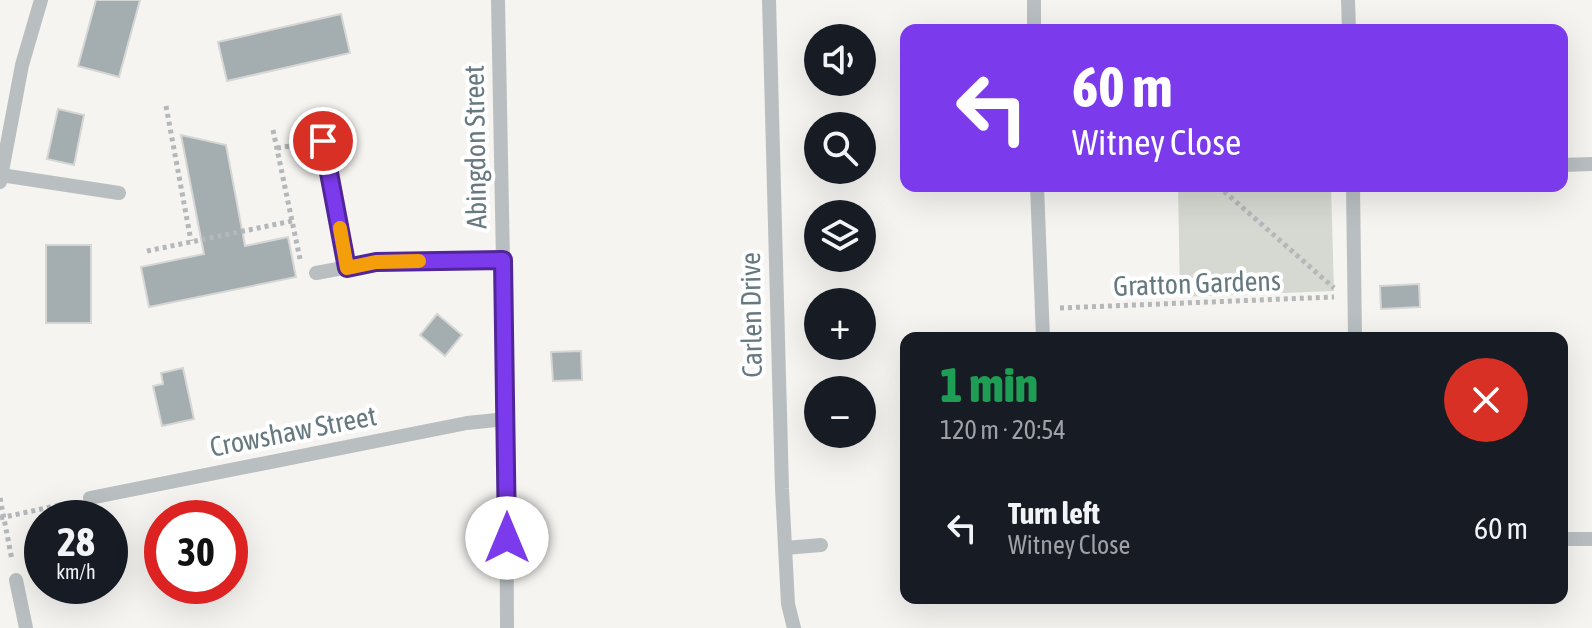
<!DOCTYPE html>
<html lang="en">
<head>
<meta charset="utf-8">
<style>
  :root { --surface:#171b24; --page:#242831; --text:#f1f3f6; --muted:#9ea1a6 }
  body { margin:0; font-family:"Asap Condensed",sans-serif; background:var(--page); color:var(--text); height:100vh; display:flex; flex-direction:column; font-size:30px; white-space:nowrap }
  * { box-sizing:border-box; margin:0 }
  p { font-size:26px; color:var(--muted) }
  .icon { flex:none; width:44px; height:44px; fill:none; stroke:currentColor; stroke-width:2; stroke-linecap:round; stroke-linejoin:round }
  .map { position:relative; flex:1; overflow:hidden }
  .side { position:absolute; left:900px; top:332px; width:668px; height:272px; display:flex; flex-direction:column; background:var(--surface); border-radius:16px; box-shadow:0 8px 32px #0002 }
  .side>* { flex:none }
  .banner { position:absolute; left:900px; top:24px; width:668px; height:168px; border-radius:16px; box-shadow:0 8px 32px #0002; background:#7c3aed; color:#fff; overflow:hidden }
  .tools { position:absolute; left:804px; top:24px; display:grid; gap:16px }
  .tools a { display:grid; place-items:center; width:72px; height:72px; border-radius:50%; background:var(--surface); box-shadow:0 8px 32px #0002; font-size:40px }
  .speed { position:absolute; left:24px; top:500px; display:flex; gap:16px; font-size:40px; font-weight:700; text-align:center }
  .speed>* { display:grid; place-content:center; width:104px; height:104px; border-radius:50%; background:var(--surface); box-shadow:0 8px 32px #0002; line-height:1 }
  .speed small { font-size:20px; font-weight:400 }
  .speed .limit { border:12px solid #d22; background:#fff; color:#111 }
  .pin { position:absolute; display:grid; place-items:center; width:68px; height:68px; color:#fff; margin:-34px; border:4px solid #fff; border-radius:50%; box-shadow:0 2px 8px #0007 }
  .me { position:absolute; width:88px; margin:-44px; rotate:0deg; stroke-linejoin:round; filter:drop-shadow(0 0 6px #0008) }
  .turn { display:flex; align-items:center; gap:28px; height:168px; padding:0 40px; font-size:36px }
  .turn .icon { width:104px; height:104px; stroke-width:2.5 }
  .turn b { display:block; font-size:56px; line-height:68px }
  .round { display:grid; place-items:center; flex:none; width:84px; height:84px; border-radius:42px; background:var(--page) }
  .summary { display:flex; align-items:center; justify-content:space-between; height:136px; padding:0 40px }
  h1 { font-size:48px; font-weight:800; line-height:60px; color:#1e9e55 }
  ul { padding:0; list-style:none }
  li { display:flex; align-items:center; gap:24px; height:120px; padding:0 40px }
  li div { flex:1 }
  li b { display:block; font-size:30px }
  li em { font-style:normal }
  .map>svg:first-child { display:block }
</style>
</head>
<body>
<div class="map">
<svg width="1592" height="628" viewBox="0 0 1592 628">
  <rect width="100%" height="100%" fill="#f5f4f1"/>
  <polygon fill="#d5d9d1" points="1178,186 1331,186 1334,291 1180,297"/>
  <g fill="#a4adb0" stroke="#d6d6d4" stroke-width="2">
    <polygon points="96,0 140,0 119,77 78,66"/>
    <polygon points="341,14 350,53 227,81 218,42"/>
    <polygon points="58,109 84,115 74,165 47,159"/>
    <polygon points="181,135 226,145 245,246 288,237 296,277 149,307 141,267 204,254"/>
    <rect x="46" y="245" width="45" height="78"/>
    <polygon points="1419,284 1420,307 1381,309 1380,286"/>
    <polygon points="437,314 462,335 445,356 420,335"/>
    <polygon points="581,351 582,380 553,381 551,352"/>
    <polygon points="183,368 194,419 162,426 153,386 163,384 161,373"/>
  </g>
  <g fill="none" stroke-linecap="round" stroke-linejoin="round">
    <g stroke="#b4b8ba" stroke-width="5" stroke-dasharray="4 4" stroke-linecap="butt">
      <polyline points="166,106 191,241"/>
      <polyline points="273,130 300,259"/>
      <polyline points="277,148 304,144"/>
      <polyline points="1218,186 1334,288"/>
      <polyline points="147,251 292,221"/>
      <polyline points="1060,308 1334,297"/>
      <polyline points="0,498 12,560"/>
      <polyline points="0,518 69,503"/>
    </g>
    <g stroke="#b9bfc1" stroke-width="14">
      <polyline points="498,0 506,419 507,628"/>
      <polyline points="769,0 782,489 788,604 794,628"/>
      <polyline points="1034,0 1034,30"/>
      <polyline points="1348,0 1349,30"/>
      <polyline points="323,141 347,268"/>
      <polyline points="1562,165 1592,164"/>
      <polyline points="1,175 119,193"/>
      <polyline points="0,182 22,65 41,0"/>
      <polyline points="1037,186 1043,338"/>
      <polyline points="1353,186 1355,338"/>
      <polyline points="316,273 376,262 503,260"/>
      <polyline points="90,498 467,423 506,419"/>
      <polyline points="1562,539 1592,539"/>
      <polyline points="785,548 821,545"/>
      <polyline points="16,580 26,628"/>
    </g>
  </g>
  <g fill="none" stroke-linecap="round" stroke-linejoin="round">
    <defs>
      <polyline id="route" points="323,141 347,268 376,262 503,260 507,538"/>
    </defs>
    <use href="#route" stroke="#51269a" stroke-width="20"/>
    <use href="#route" stroke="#7c3aed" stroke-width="14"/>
    <polyline stroke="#f59e0b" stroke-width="14" points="340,228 347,268 376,262 419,261"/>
  </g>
  <g text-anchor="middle" stroke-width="8" stroke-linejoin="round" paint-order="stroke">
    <g font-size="28" fill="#667880" stroke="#fff">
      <text transform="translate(475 147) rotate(-91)" y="10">Abingdon Street</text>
      <text transform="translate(1197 283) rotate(-2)" y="10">Gratton Gardens</text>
      <text transform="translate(751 315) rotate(-91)" y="10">Carlen Drive</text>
      <text transform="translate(293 431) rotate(-11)" y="10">Crowshaw Street</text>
    </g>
  </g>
</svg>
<div class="tools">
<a><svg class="icon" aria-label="sound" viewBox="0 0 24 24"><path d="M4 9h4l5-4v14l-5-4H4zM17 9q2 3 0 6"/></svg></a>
<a><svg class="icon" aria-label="search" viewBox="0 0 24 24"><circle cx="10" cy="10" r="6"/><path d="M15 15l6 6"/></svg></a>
<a><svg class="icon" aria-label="layers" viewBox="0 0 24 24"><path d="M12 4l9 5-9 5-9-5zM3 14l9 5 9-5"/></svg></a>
<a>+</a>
<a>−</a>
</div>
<div class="speed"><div>28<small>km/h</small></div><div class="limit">30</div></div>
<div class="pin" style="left:323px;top:141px;background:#d93025"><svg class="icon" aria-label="arrive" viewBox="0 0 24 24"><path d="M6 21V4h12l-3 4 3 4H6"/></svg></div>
<svg class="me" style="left:507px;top:538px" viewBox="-20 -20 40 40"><circle r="19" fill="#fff"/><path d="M0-13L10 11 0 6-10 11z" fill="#7c3aed"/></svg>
<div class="banner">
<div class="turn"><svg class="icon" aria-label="left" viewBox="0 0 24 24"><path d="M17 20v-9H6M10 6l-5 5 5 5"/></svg><div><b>60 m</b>Witney Close</div></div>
</div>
<section class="side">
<div class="summary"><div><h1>1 min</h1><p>120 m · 20:54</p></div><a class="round" style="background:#d93025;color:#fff"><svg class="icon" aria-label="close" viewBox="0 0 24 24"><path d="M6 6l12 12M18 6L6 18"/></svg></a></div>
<ul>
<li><svg class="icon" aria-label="left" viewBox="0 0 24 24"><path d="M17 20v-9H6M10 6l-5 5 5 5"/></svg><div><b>Turn left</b><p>Witney Close</p></div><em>60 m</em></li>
</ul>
</section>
</div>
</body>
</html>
